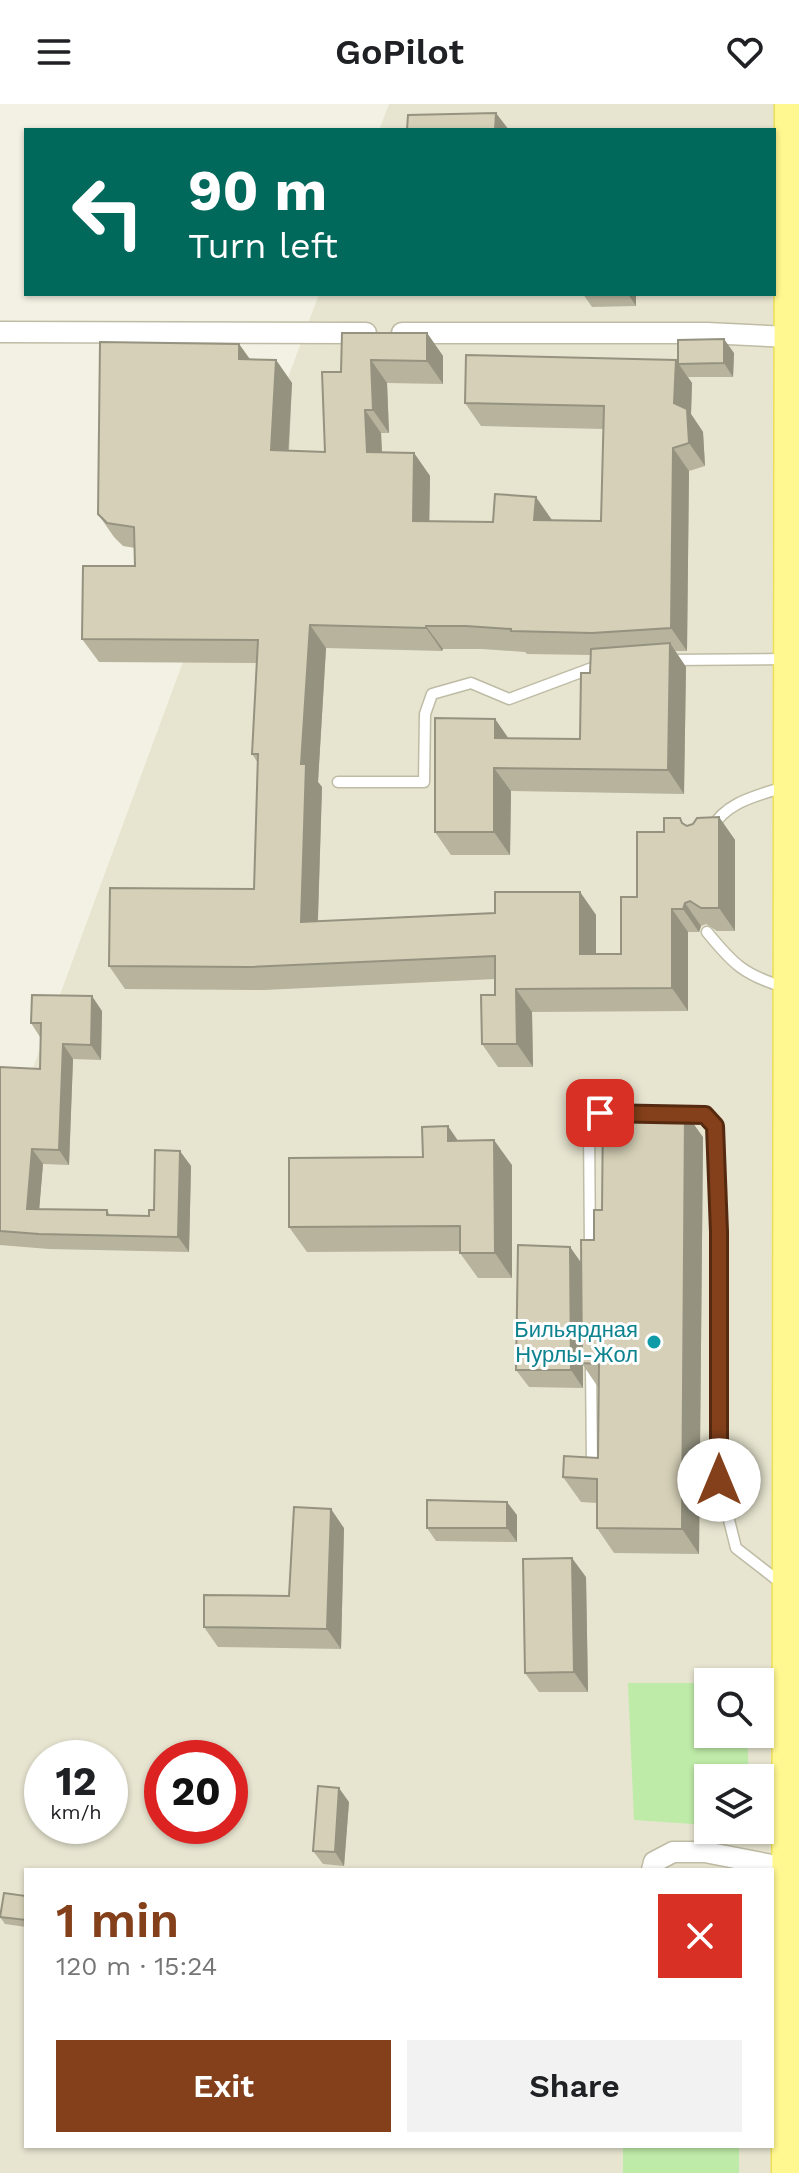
<!DOCTYPE html>
<html lang="en">
<head>
<meta charset="utf-8">
<style>
  :root { --surface:#fff; --page:#f2f2f2; --text:#202124; --muted:#757577; --accent:#84401a }
  body { margin:0; font-family:"Work Sans",sans-serif; background:var(--page); color:var(--text); height:100vh; display:flex; flex-direction:column; font-size:30px; white-space:nowrap }
  * { box-sizing:border-box; margin:0 }
  p { font-size:26px; color:var(--muted) }
  .icon { flex:none; width:44px; height:44px; fill:none; stroke:currentColor; stroke-width:2; stroke-linecap:round; stroke-linejoin:round }
  .map { position:relative; flex:1; overflow:hidden }
  .panel { position:absolute; left:24px; top:1764px; width:750px; height:280px; display:flex; flex-direction:column; background:var(--surface); border-radius:0px; box-shadow:0 2px 6px #0004 }
  .panel>* { flex:none }
  .hud { position:absolute; left:24px; top:24px; width:752px; height:168px; border-radius:0px; box-shadow:0 2px 6px #0004; background:#00695c; color:#fff; overflow:hidden }
  .fabs { position:absolute; left:694px; top:1564px; display:grid; gap:16px }
  .fabs a { display:grid; place-items:center; width:80px; height:80px; border-radius:0px; background:var(--surface); box-shadow:0 2px 6px #0004; font-size:40px }
  .speed { position:absolute; left:24px; top:1636px; display:flex; gap:16px; font-size:40px; font-weight:700; text-align:center }
  .speed>* { display:grid; place-content:center; width:104px; height:104px; border-radius:50%; background:var(--surface); box-shadow:0 2px 6px #0004; line-height:1 }
  .speed small { font-size:20px; font-weight:400 }
  .speed .limit { border:12px solid #d22; background:#fff; color:#111 }
  .pin { position:absolute; display:grid; place-items:center; width:68px; height:68px; color:#fff; margin:-34px; border-radius:16px; box-shadow:0 4px 12px #0006 }
  .me { position:absolute; width:88px; margin:-44px; rotate:0deg; stroke-linejoin:round; filter:drop-shadow(0 0 6px #0008) }
  .turn { display:flex; align-items:center; gap:28px; height:168px; padding:0 32px; font-size:36px }
  .turn .icon { width:104px; height:104px; stroke-width:2.5 }
  .turn b { display:block; font-size:56px; line-height:68px }
  .round { display:grid; place-items:center; flex:none; width:84px; height:84px; border-radius:0px; background:var(--page) }
  .head { display:flex; align-items:center; justify-content:space-between; height:136px; padding:0 32px }
  h1 { font-size:48px; font-weight:600; line-height:60px; color:var(--accent) }
  .primary-button { display:flex; gap:16px; margin-top:auto; padding:16px 32px }
  .primary-button a { flex:1; height:92px; border-radius:0px; background:var(--accent); color:#fff; font-size:32px; font-weight:600; line-height:92px; text-align:center }
  .primary-button a+a { background:var(--page); color:var(--text) }
  header { display:flex; justify-content:space-between; align-items:center; height:104px; padding:0 32px; background:var(--surface); font-size:36px; font-weight:600 }
  .map>svg:first-child { display:block }
</style>
</head>
<body>
<header><svg class="icon" aria-label="menu" viewBox="0 0 24 24"><path d="M4 6h16M4 12h16M4 18h16"/></svg>GoPilot<svg class="icon" aria-label="heart" viewBox="0 0 24 24"><path d="M12 20l-8-8c-3-5 5-10 8-4 3-6 11-1 8 4z"/></svg></header>
<div class="map">
<svg width="799" height="2069" viewBox="0 0 799 2069">
  <rect width="100%" height="100%" fill="#f3f1e3"/>
  <path fill="#e7e5d0" fill-rule="evenodd" d="M389,0H799V2069H0V1053L319,190H774V26H379ZM708,1578H760V1630H708ZM42,1654H110V1722H42ZM162,1654H230V1722H162ZM708,1674H760V1726H708ZM26,1766H772V2042H26Z"/>
  <g fill="#beeba8">
    <polygon points="628,1579 708,1579 708,1630 747,1630 749,1674 708,1674 708,1721 634,1716"/>
    <rect x="623" y="2042" width="116" height="27"/>
  </g>
  <g fill="none" stroke-linecap="round" stroke-linejoin="round">
    <defs>
      <g id="service">
        <polyline points="668,556 788,555"/>
        <polyline points="338,678 424,678 425,610 432,590 471,579 509,595 600,561"/>
        <path d="M711,725C726,698 756,692 784,683"/>
        <path d="M707,828C733,860 744,871 784,883"/>
        <polyline points="674,1011 705,1011 715,1022 719,1128 719,1376 736,1444 781,1479"/>
        <path d="M590,1147L589,1023C595,1010 600,1009 614,1010"/>
        <polyline points="591,1263 592,1359"/>
      </g>
      <g id="minor">
        <polyline points="0,228 366,229"/>
        <polyline points="402,229 707,229 790,233"/>
        <polyline points="652,1766 654,1758 673,1748 705,1748 787,1764"/>
      </g>
      <polyline id="primary" points="787,2069 790,0"/>
    </defs>
    <use href="#service" stroke="#bfbca5" stroke-width="13"/>
    <use href="#minor" stroke="#bfbca5" stroke-width="23"/>
    <use href="#primary" stroke="#eddf57" stroke-width="33"/>
    <use href="#service" stroke="#fff" stroke-width="10"/>
    <use href="#minor" stroke="#fff" stroke-width="20"/>
    <use href="#primary" stroke="#fff790" stroke-width="30"/>
  </g>
  <g fill="#b7b39d">
    <polygon points="583,190 636,190 636,202 592,203"/>
    <polygon points="427,229 443,252 443,280 387,279 389,329 381,329 382,349 414,349 430,372 429,417 601,417 603,325 481,322 465,299 676,256 692,279 691,310 703,328 705,362 689,367 687,547 675,547 686,563 684,690 511,687 510,751 451,751 435,728 495,615 508,634 580,635 590,569 591,551 527,550 525,548 482,545 443,545 442,547 326,544 318,678 322,683 318,817 495,809 580,788 596,811 596,850 621,850 637,793 664,728 685,721 687,722 719,713 735,736 735,827 717,827 706,820 701,822 699,828 688,828 688,907 532,908 533,963 498,963 482,940 495,891 495,875 264,886 125,885 109,862 254,785 258,659 252,650 257,559 99,558 82,535 135,462 135,444 123,442 114,433 98,410 239,240 250,255 276,256 292,279 289,347 325,348 341,268"/>
    <polygon points="734,249 733,273 688,273 678,260"/>
    <polygon points="102,907 101,956 73,955 69,1061 43,1060 39,1105 107,1106 110,1111 149,1112 191,1062 189,1148 49,1145 0,1141 0,963 40,965 40,933 31,919"/>
    <polygon points="703,1033 699,1450 614,1449 597,1424 597,1399 581,1398 563,1373 598,1354 598,1283 583,1261 583,1284 529,1283 516,1266 570,1143 581,1159 594,1136 602,1106"/>
    <polygon points="458,1037 512,1061 512,1174 478,1174 460,1149 460,1147 307,1148 289,1123 423,1053"/>
    <polygon points="517,1411 517,1438 436,1437 427,1424"/>
    <polygon points="344,1424 341,1545 218,1543 204,1523 289,1492"/>
    <polygon points="586,1473 588,1588 539,1588 525,1569"/>
    <polygon points="349,1698 344,1762 323,1760 313,1747"/>
    <polygon points="26,1792 26,1823 5,1820 0,1813"/>
  </g>
  <g fill="#959280">
    <polygon points="496,9 509,26 495,26"/>
    <polygon points="628,190 636,190 636,202"/>
    <polygon points="427,229 443,252 443,280 427,257"/>
    <polygon points="724,235 734,249 733,273 724,259"/>
    <polygon points="239,240 255,263 239,255"/>
    <polygon points="276,256 292,279 287,369 271,346"/>
    <polygon points="371,256 387,279 389,329 373,306"/>
    <polygon points="676,256 692,279 691,310 703,328 705,362 689,339 674,299"/>
    <polygon points="365,306 381,329 383,371 367,348"/>
    <polygon points="673,344 689,367 687,547 671,524"/>
    <polygon points="414,349 430,372 429,440 413,417"/>
    <polygon points="536,393 552,416 534,416"/>
    <polygon points="310,521 326,544 318,678 322,683 317,841 301,818 301,660"/>
    <polygon points="426,522 443,545 442,547 426,524"/>
    <polygon points="670,539 686,563 684,690 668,666"/>
    <polygon points="495,615 511,638 495,634"/>
    <polygon points="494,664 511,687 510,751 494,728"/>
    <polygon points="719,713 735,736 735,827 719,804"/>
    <polygon points="580,788 596,811 596,873 580,850"/>
    <polygon points="685,799 701,822 699,828 683,805"/>
    <polygon points="672,805 688,828 688,907 672,884"/>
    <polygon points="516,885 532,908 533,963 517,940"/>
    <polygon points="92,892 102,907 101,956 91,941"/>
    <polygon points="63,940 73,955 69,1061 59,1046"/>
    <polygon points="685,1008 703,1033 699,1450 682,1425"/>
    <polygon points="448,1022 465,1047 448,1037"/>
    <polygon points="494,1036 512,1061 512,1174 495,1149"/>
    <polygon points="32,1045 43,1060 38,1120 27,1105"/>
    <polygon points="180,1047 191,1062 189,1148 178,1133"/>
    <polygon points="570,1143 582,1160 583,1284 571,1266"/>
    <polygon points="507,1398 517,1411 517,1438 507,1424"/>
    <polygon points="331,1405 344,1424 341,1545 327,1525"/>
    <polygon points="572,1454 586,1473 588,1588 574,1568"/>
    <polygon points="339,1684 349,1698 344,1762 335,1748"/>
  </g>
  <g fill="#d5d0b7" stroke="#959280" stroke-width="2">
    <polygon points="496,9 495,26 407,26 408,11"/>
    <polygon points="342,229 427,229 427,257 371,256 373,306 365,306 367,348 414,349 413,417 493,418 495,390 536,393 534,416 601,417 604,302 465,299 466,251 676,256 674,299 687,305 689,339 673,344 671,524 592,529 511,527 511,525 466,522 426,522 426,524 310,521 301,660 306,660 301,818 495,809 495,788 580,788 580,850 621,850 621,793 637,793 637,728 664,728 664,714 680,714 682,719 687,722 693,720 697,714 719,713 719,804 701,804 690,797 685,799 683,805 672,805 672,884 516,885 517,940 482,940 481,891 495,891 495,852 248,863 109,862 110,784 254,785 258,650 252,650 258,536 82,535 83,462 135,462 134,423 107,419 98,410 100,238 239,240 239,255 276,256 271,346 325,348 322,268 341,268"/>
    <polygon points="724,235 724,259 678,260 678,236"/>
    <polygon points="670,539 668,666 494,664 494,728 435,728 435,614 495,615 495,634 580,635 581,569 590,569 591,545"/>
    <polygon points="32,891 92,892 91,941 63,940 59,1046 32,1045 27,1105 107,1106 107,1111 149,1112 149,1106 154,1106 155,1046 180,1047 178,1133 39,1130 0,1127 0,963 40,965 41,919 31,919"/>
    <polygon points="603,1008 685,1008 682,1425 597,1424 597,1375 563,1373 564,1352 598,1354 599,1260 582,1259 581,1136 594,1136 594,1106 602,1106"/>
    <polygon points="448,1022 448,1037 494,1036 495,1149 460,1149 460,1122 289,1123 289,1054 423,1053 422,1023"/>
    <polygon points="518,1141 570,1143 571,1266 516,1266"/>
    <polygon points="427,1396 507,1398 507,1424 427,1424"/>
    <polygon points="294,1403 331,1405 327,1525 204,1523 204,1491 289,1492"/>
    <polygon points="572,1454 574,1568 525,1569 523,1455"/>
    <polygon points="318,1682 339,1684 335,1748 313,1747"/>
    <polygon points="4,1789 26,1792 26,1816 0,1813"/>
  </g>
  <g fill="none" stroke-linecap="round" stroke-linejoin="round">
    <defs>
      <polyline id="route" points="600,1009 705,1011 715,1022 719,1128 719,1376"/>
    </defs>
    <use href="#route" stroke="#562a11" stroke-width="20"/>
    <use href="#route" stroke="#84401a" stroke-width="14"/>
  </g>
  <circle fill="#0f9aa8" stroke="#fff" stroke-width="3" cx="654" cy="1238" r="8"/>
  <g text-anchor="middle" stroke-width="6" stroke-linejoin="round" paint-order="stroke">
    <g font-size="22" fill="#0d838f" stroke="#fff" text-anchor="end">
      <text x="638" y="1233">Бильярдная<tspan x="638" dy="25">Нурлы-Жол</tspan></text>
    </g>
  </g>
</svg>
<div class="fabs">
<a><svg class="icon" aria-label="search" viewBox="0 0 24 24"><circle cx="10" cy="10" r="6"/><path d="M15 15l6 6"/></svg></a>
<a><svg class="icon" aria-label="layers" viewBox="0 0 24 24"><path d="M12 4l9 5-9 5-9-5zM3 14l9 5 9-5"/></svg></a>
</div>
<div class="speed"><div>12<small>km/h</small></div><div class="limit">20</div></div>
<div class="pin" style="left:600px;top:1009px;background:#d93025"><svg class="icon" aria-label="arrive" viewBox="0 0 24 24"><path d="M6 21V4h12l-3 4 3 4H6"/></svg></div>
<svg class="me" style="left:719px;top:1376px" viewBox="-20 -20 40 40"><circle r="19" fill="#fff"/><path d="M0-13L10 11 0 6-10 11z" fill="#84401a"/></svg>
<div class="hud">
<div class="turn"><svg class="icon" aria-label="left" viewBox="0 0 24 24"><path d="M17 20v-9H6M10 6l-5 5 5 5"/></svg><div><b>90 m</b>Turn left</div></div>
</div>
<section class="panel">
<div class="head"><div><h1>1 min</h1><p>120 m · 15:24</p></div><a class="round" style="background:#d93025;color:#fff"><svg class="icon" aria-label="close" viewBox="0 0 24 24"><path d="M6 6l12 12M18 6L6 18"/></svg></a></div>
<div class="primary-button"><a>Exit</a><a>Share</a></div>
</section>
</div>
</body>
</html>
